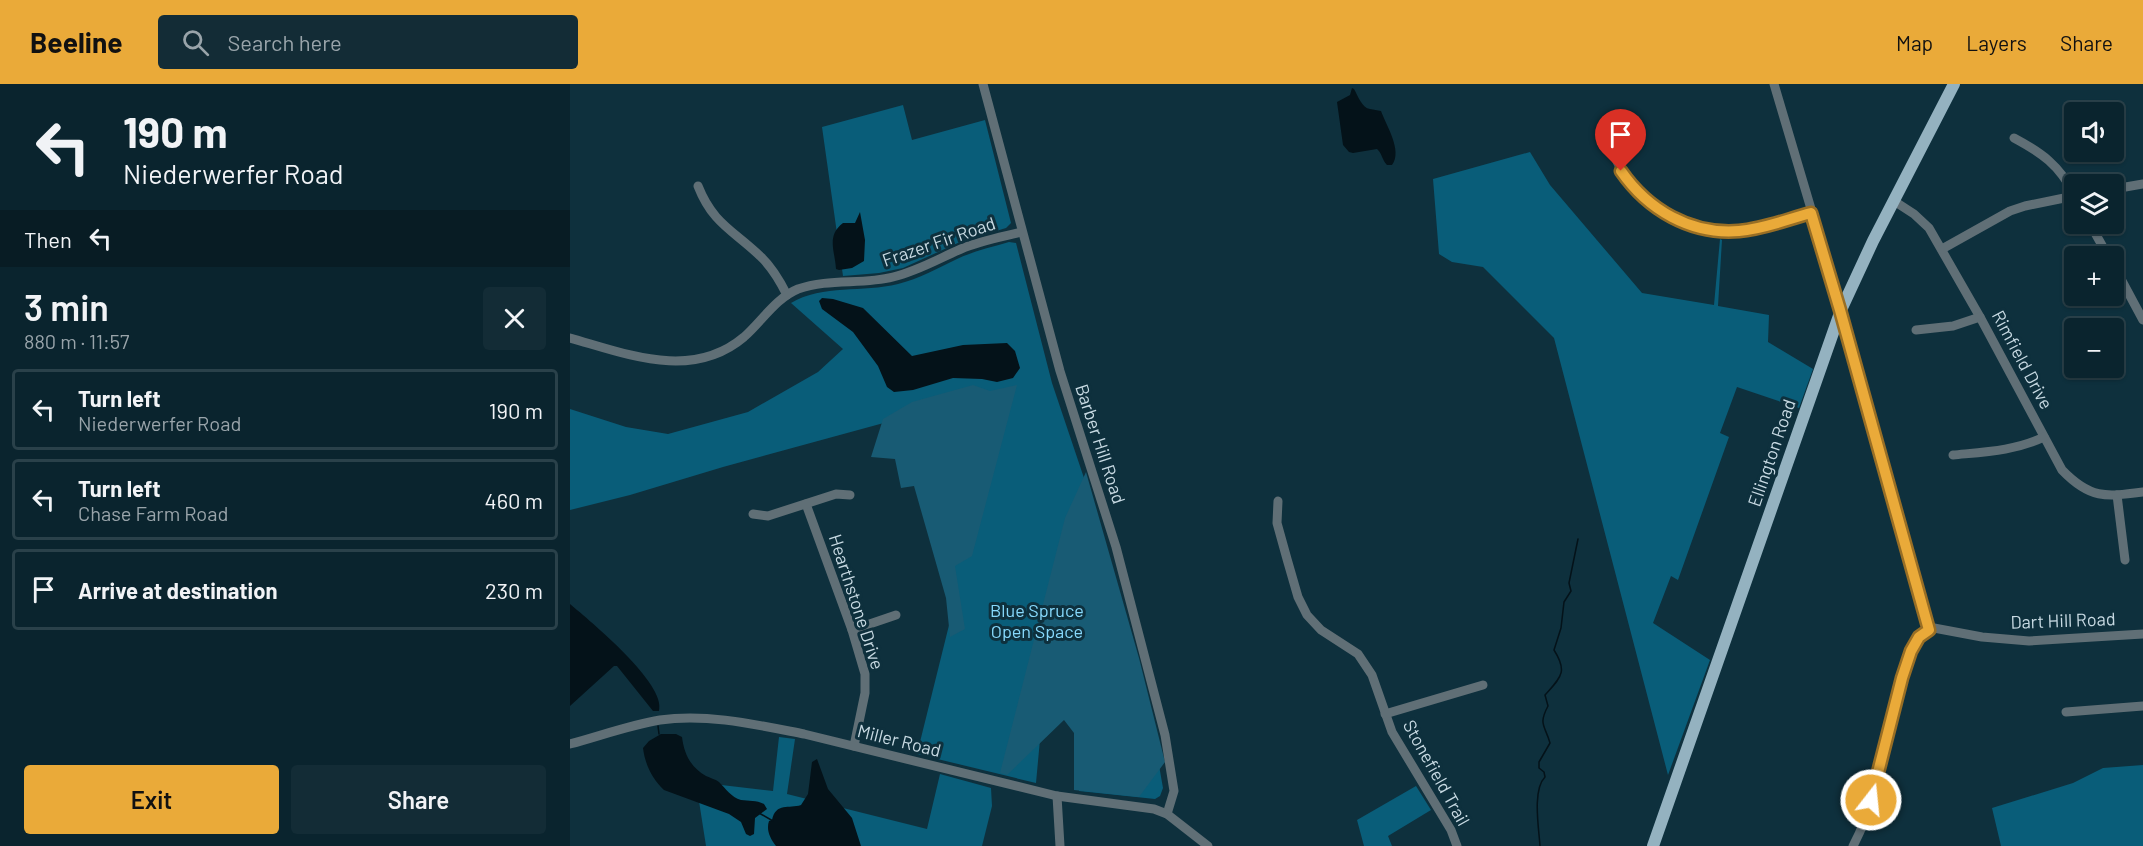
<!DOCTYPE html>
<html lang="en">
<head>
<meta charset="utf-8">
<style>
  :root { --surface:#0a242e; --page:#132c36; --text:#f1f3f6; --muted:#99a4aa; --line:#2a414a; --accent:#eaaa39 }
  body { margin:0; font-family:Barlow,sans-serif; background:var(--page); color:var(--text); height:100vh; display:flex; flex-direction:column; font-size:22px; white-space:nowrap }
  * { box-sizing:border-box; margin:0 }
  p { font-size:20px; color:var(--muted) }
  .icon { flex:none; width:33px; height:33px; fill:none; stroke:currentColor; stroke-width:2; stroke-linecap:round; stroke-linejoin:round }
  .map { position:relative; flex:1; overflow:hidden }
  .details { display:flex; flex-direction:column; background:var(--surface); width:570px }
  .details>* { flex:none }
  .guide { background:#0a242e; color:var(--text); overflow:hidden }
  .controls { position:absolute; left:1494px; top:18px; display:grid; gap:12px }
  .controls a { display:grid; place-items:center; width:60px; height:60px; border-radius:6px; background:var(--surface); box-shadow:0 2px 4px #0004,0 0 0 2px var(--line); font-size:30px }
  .pin { position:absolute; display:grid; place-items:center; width:51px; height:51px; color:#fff; margin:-62px -26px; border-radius:50% 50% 50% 0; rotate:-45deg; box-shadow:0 0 6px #0007 }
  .pin .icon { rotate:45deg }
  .me { position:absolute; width:66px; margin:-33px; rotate:16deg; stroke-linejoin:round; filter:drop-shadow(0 0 4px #0008) }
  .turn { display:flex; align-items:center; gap:21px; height:126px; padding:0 24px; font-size:27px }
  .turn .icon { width:78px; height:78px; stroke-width:2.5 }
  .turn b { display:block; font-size:42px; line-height:51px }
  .then { display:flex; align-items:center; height:57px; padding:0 24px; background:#0003; gap:12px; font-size:22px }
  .round { display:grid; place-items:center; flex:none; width:63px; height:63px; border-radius:6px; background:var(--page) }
  .headline { display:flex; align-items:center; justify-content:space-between; height:102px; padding:0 24px }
  h1 { font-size:36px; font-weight:600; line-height:45px }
  .action { display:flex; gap:12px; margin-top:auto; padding:12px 24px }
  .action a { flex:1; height:69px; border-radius:6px; background:var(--accent); color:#111; font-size:24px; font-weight:600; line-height:69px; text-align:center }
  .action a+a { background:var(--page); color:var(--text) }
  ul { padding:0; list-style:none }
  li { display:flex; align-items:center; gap:18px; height:81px; margin:0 12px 9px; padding:0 12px; border:3px solid var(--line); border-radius:6px }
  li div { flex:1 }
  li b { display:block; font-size:22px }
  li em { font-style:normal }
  header { display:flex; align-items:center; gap:36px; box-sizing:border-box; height:84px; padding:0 30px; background:var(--accent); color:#111 }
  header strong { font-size:28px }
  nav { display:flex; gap:33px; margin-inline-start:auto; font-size:21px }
  .search { width:420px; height:54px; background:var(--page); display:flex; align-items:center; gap:15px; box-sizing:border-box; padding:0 21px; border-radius:6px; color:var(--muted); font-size:22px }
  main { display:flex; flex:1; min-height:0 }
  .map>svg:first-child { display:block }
</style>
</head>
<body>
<header>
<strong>Beeline</strong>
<div class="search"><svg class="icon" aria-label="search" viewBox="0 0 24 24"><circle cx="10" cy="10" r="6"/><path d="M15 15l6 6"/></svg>Search here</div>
<nav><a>Map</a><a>Layers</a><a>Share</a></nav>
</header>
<main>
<section class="details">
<div class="guide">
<div class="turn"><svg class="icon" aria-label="left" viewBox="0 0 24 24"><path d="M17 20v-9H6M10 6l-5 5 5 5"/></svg><div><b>190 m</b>Niederwerfer Road</div></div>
<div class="then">Then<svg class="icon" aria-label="left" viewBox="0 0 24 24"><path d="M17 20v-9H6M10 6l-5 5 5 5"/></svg></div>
</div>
<div class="headline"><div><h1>3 min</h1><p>880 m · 11:57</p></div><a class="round"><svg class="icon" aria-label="close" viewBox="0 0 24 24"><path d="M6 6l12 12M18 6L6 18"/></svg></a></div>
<ul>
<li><svg class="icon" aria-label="left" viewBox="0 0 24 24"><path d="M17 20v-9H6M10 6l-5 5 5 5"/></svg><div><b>Turn left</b><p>Niederwerfer Road</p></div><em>190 m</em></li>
<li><svg class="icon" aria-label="left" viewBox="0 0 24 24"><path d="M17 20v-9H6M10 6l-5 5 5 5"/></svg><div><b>Turn left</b><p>Chase Farm Road</p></div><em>460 m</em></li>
<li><svg class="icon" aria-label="arrive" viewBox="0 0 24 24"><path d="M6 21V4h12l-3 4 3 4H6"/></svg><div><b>Arrive at destination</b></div><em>230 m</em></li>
</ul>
<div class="action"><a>Exit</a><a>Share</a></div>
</section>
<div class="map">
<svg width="1573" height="762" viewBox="0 0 1573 762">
  <rect width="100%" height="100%" fill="#0e303d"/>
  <g fill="#095d79">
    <polygon points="333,21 342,56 415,36 441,139 436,144 390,158 333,184 309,189 273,192 252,43"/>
    <polygon points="960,68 980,101 1072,209 1144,221 1150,155 1152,156 1148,222 1199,231 1198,258 1243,285 1229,324 1167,303 1150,349 1159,353 1108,496 1101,492 1083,539 1140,576 1098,691 984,254 913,183 882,178 869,170 863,95"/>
    <path d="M439,158L446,159L482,299L515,397L583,647L593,704L590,712L585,715L509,707L516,628L473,623L466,699L347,670L386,513L332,334L153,383L60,411L0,426V325L56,343L98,350L178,328L248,288L273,265L221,219C253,200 293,209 328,200C349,195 368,184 387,175C404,167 422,163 439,158Z"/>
    <polygon points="209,653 225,655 217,710 357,745 370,690 421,704 422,722 412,762 136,762 126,698 203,707"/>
    <polygon points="1573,681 1573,762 1431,762 1422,724 1503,699 1533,684"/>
    <polygon points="846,702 861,726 818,752 822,762 794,762 787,736"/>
  </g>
  <g fill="#185b74">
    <polygon points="403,301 420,307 447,301 402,472 385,482 395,545 380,553 376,514 344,402 331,404 325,375 301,373 313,335 342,318"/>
    <polygon points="516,388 569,574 595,678 569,713 504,706 504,649 494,636 437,691 430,689 495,434"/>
  </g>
  <g fill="#041219">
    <path d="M782,4L784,5C788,12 792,24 800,25C804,26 807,26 811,27C816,41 833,67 822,81H817C812,76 812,69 807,65L783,69L779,68L773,61L767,18L780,11Z"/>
    <path d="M290,128L295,156L294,177L282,184L269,186L266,185C265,167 256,152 273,139H285Z"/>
    <polygon points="252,214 263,215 293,224 342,272 393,261 437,259 445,267 450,284 443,294 427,298 412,295 383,294 343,306 324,308 317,303 308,282 283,248 252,225 249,217"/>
    <path d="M0,520C20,537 97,600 89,627H83L47,582H44L0,622Z"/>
    <path d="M91,650H106L112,653C114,669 120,683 136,692C140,694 145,695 149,698C156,705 161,713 171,716C179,717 186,716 194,720L197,725L185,734L184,750L180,752L176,750L171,738L159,730L94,706C82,695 75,680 73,664L79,657Z"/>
    <path d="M247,675L258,705L282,734L291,762H206C200,754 196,746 199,737L202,736C206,718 219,725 231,721L238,710L242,678Z"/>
  </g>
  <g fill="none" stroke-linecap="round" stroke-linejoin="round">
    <g stroke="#041219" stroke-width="1.5">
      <polyline points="88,642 89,650"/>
      <polyline points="189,729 203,737"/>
      <path d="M970,762C969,745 962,706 975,693L974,688L969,684V678L980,659C975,641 968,641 978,622L975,611C991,593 998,588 984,566L991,544L994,518L1001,507L999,499L1008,455"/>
    </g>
    <g stroke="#606f76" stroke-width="9">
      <polyline points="413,0 490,287 546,463 595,651 604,707 597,730"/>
      <polyline points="1204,0 1271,226 1359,546"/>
      <path d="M1444,54C1472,69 1489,81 1504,110"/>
      <path d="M1039,61C1046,75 1052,90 1061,102C1087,133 1129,150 1169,147C1193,145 1218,136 1241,129"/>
      <path d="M128,102C143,140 163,146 190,172C201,182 210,197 217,211"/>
      <polyline points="1544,105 1573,100"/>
      <path d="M1324,117L1344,130L1359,144L1410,233L1492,386C1520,415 1535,413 1573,408"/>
      <polyline points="1520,140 1538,172"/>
      <polyline points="1372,165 1440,127 1455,122 1504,112"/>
      <polyline points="1544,182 1573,236"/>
      <polyline points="1346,246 1383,242 1410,233"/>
      <path d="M0,254C57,270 122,297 174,253C192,237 206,214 228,205C259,194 292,201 323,193C348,187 368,175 391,165C410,157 432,153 452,148"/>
      <path d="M1383,371C1414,368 1445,367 1474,353"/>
      <polyline points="1547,411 1555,476"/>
      <polyline points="708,417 707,439 717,475 728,513 737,531 751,546 788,570 802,591 822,648 881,746 887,762"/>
      <polyline points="236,420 282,546 295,590 295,609 284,662"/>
      <polyline points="183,430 198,432 266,410 280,411"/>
      <polyline points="282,546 326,531"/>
      <polyline points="1496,628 1573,622"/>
      <polyline points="815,630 913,601"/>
      <path d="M0,660C30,652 60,641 90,636C137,629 188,641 234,650L487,712L584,725L597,730L638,762"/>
      <polyline points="487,712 490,762"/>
      <path d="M1283,762C1306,719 1314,667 1325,619C1331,598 1334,570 1349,554C1353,549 1359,546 1364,544L1412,553L1459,557L1573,550"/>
    </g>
    <polyline stroke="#94b2c0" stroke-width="12" points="1083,762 1271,226 1303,157 1384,0"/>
  </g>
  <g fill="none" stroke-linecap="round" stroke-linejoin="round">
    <defs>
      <path id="route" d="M1051,87C1078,126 1121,151 1169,147C1194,145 1218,135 1241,129L1270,226L1359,546L1349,553L1341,567L1332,594L1301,716"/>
    </defs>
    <use href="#route" stroke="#986e25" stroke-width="15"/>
    <use href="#route" stroke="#eaaa39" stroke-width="10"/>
  </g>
  <g text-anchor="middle" stroke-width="6" stroke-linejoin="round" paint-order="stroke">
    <g font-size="18" fill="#c8dae3" stroke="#0e303d">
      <text transform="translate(369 158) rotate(-19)" y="6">Frazer Fir Road</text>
      <text transform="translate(1452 276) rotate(62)" y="6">Rimfield Drive</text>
      <text transform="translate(530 360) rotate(72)" y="6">Barber Hill Road</text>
      <text transform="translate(1202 369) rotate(-71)" y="6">Ellington Road</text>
      <text transform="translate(286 518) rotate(72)" y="6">Hearthstone Drive</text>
      <text transform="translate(1493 537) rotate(-2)" y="6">Dart Hill Road</text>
      <text transform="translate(329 657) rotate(14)" y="6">Miller Road</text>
      <text transform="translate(866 689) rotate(61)" y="6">Stonefield Trail</text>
    </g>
    <g font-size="18" fill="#87d9fc" stroke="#0e303d">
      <text x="467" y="533">Blue Spruce<tspan x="467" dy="21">Open Space</tspan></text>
    </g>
  </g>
</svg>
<div class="controls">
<a><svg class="icon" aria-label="sound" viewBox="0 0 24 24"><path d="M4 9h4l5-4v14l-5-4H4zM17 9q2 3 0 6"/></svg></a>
<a><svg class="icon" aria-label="layers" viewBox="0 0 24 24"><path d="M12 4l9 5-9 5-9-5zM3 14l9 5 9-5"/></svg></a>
<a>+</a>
<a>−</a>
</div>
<div class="pin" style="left:1051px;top:87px;background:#d93025"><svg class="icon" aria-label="arrive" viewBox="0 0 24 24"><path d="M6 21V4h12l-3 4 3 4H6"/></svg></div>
<svg class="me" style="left:1301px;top:716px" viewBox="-20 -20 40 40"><circle r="17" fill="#eaaa39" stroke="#fff" stroke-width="3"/><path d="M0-11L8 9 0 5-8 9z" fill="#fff"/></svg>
</div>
</main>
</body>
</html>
